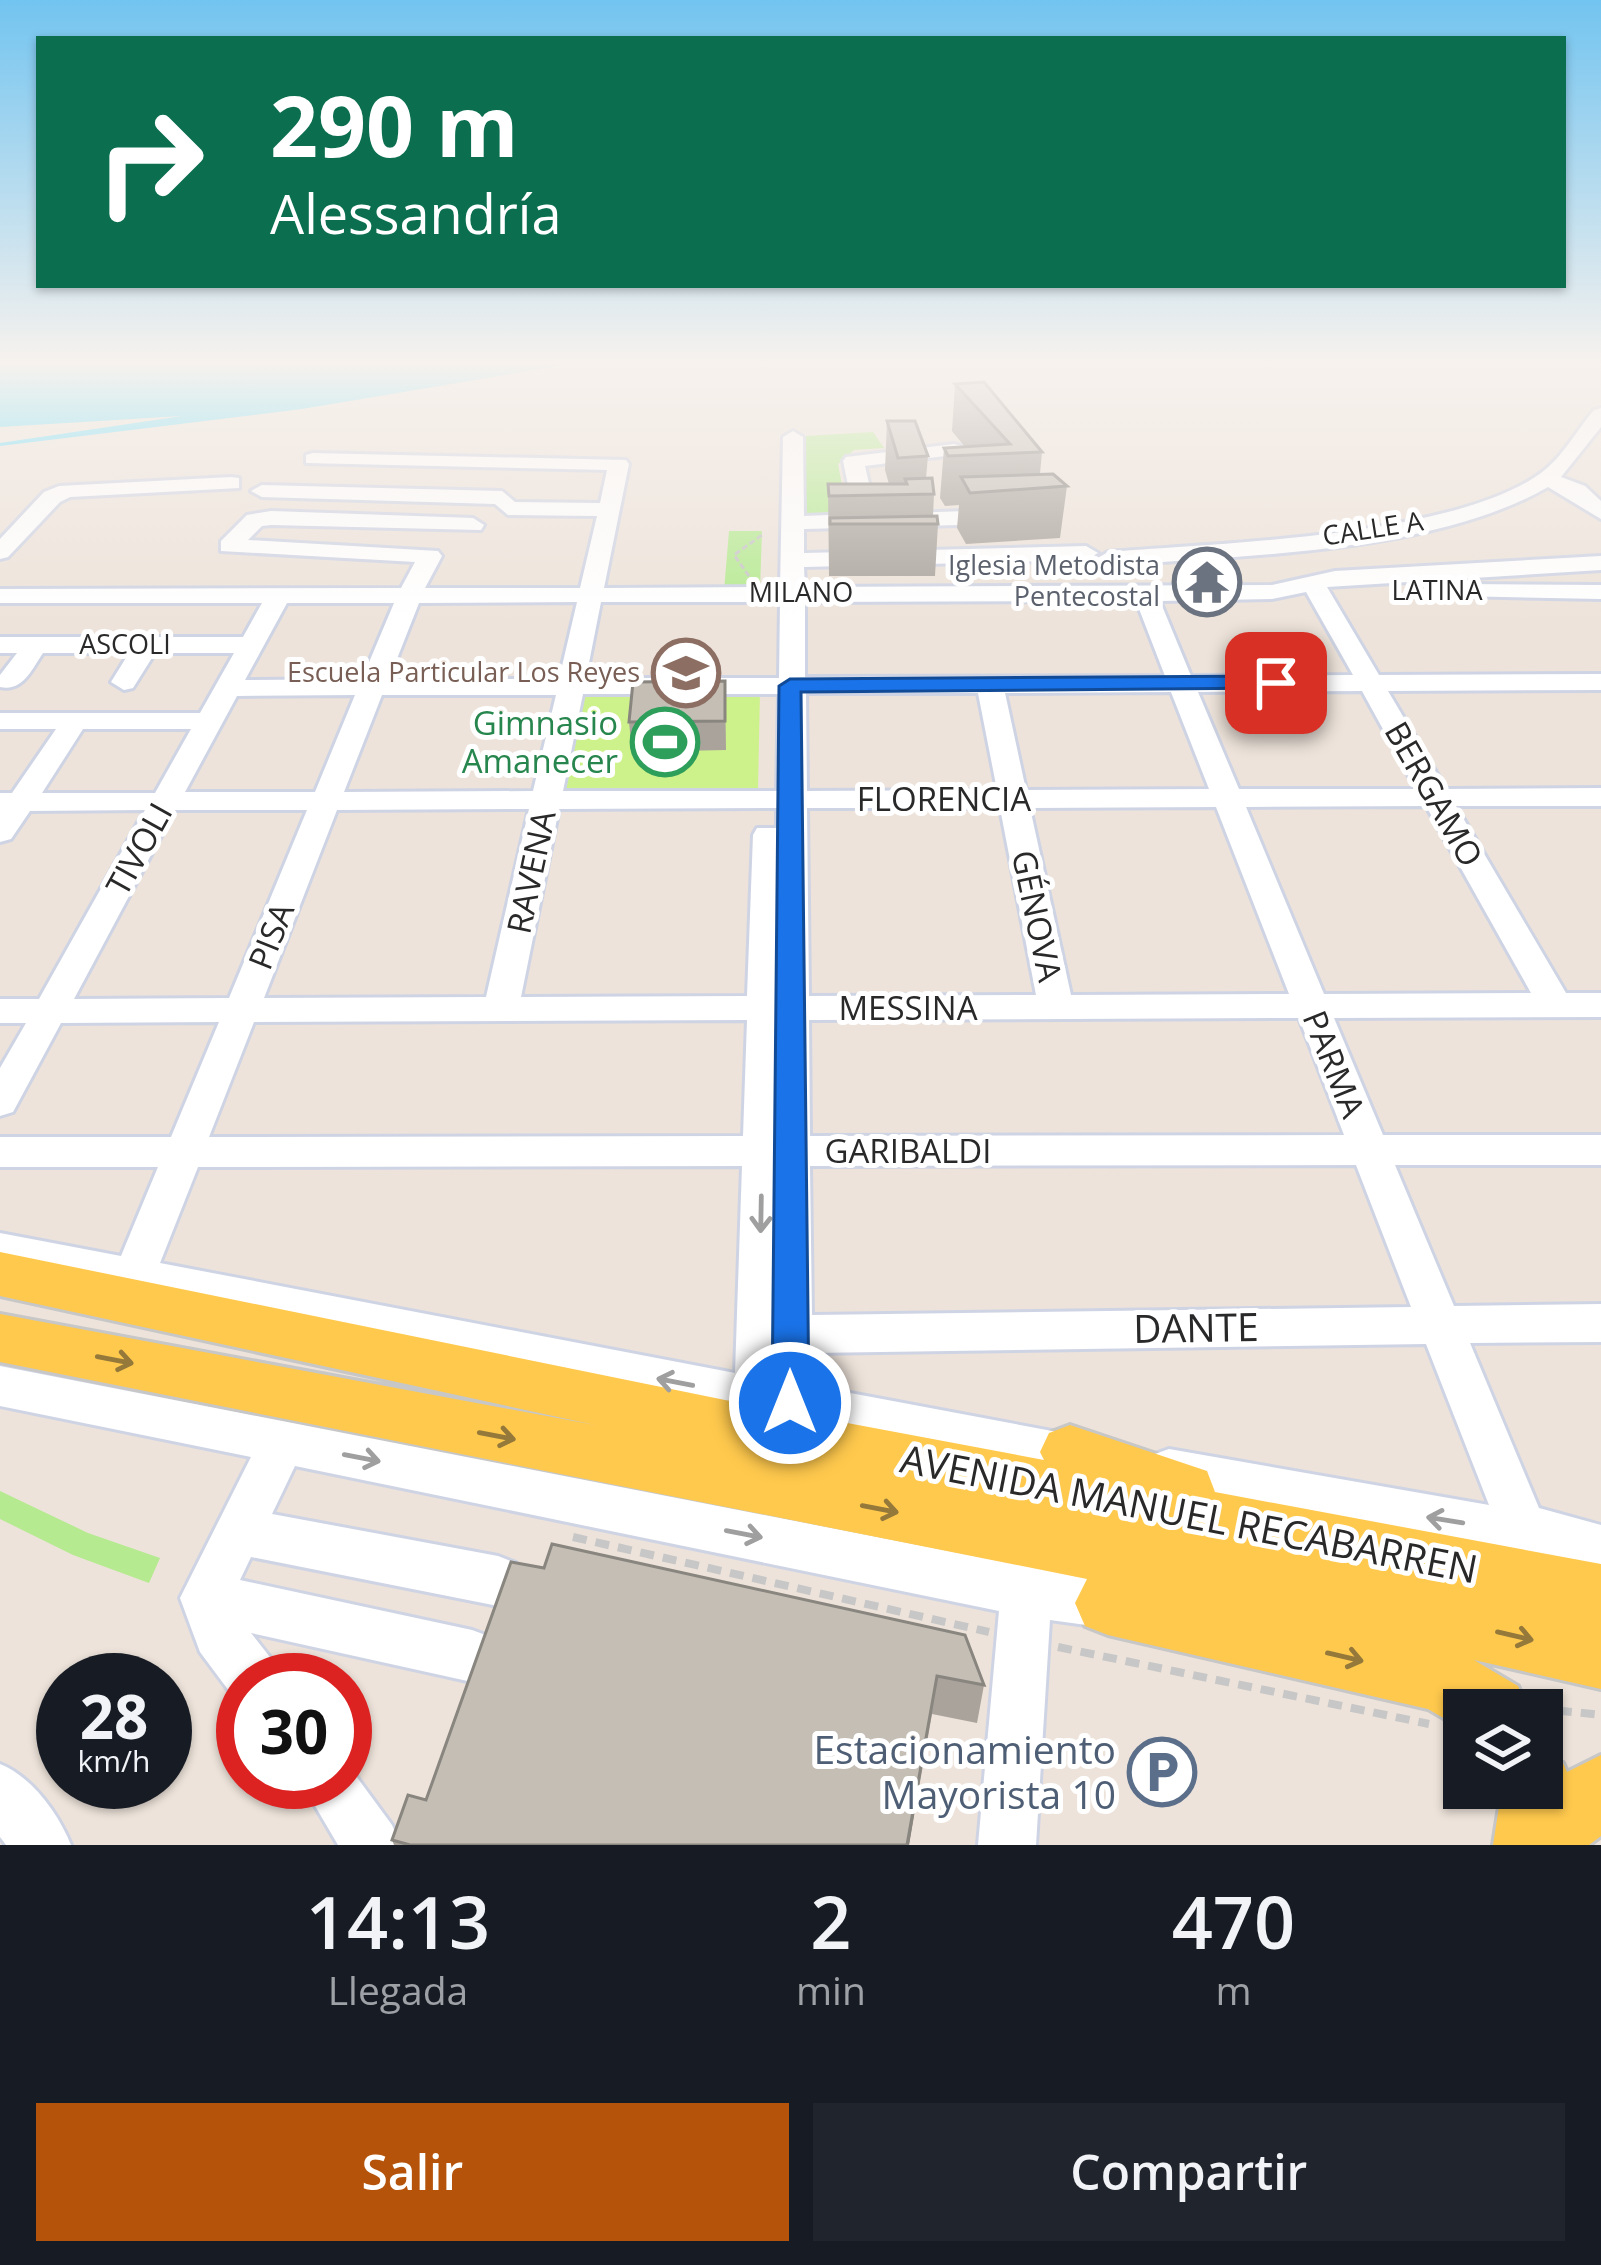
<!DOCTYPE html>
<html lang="es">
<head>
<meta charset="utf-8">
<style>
  :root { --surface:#171b24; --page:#20242c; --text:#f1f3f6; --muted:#9ea1a6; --accent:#b45309 }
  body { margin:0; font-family:"Open Sans",sans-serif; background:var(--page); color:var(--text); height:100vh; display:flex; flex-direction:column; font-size:45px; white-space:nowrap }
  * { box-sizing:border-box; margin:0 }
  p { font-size:39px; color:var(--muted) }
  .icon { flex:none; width:66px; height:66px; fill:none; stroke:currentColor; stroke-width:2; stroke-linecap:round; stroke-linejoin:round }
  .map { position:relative; height:1845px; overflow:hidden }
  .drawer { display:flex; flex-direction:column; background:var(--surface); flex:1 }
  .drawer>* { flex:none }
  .banner { position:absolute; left:36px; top:36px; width:1530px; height:252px; border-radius:0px; box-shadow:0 3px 9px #0004; background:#0b6e4f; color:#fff; overflow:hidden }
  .controls { position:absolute; left:1443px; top:1689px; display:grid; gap:24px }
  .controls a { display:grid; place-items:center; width:120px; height:120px; border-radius:0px; background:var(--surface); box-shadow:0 3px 9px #0004; font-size:60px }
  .speed { position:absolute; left:36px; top:1653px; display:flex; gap:24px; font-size:60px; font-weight:700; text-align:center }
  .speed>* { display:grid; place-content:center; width:156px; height:156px; border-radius:50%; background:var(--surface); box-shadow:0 3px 9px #0004; line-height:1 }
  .speed small { font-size:30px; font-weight:400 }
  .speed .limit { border:18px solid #d22; background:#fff; color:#111 }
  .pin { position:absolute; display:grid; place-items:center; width:102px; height:102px; color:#fff; margin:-51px; border-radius:24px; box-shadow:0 6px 18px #0006 }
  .me { position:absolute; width:132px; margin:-66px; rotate:0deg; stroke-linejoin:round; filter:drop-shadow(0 0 9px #0008) }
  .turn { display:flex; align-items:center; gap:42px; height:252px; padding:0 36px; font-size:54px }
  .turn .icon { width:156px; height:156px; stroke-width:2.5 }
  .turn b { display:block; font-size:84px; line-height:102px }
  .eta { display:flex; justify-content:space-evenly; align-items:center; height:204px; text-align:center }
  .eta b { font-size:72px; font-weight:600; line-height:84px }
  .primary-button { display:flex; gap:24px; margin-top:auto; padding:24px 36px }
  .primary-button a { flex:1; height:138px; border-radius:0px; background:var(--accent); color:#fff; font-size:48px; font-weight:600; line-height:138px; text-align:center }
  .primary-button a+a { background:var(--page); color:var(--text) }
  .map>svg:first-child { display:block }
</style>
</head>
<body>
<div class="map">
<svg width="1601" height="1845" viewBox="0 0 1601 1845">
  <rect width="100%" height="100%" fill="#ede3da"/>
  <g fill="#b5ea90">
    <polygon points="873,432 884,448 854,450 838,464 848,517 806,514 805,436"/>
    <polygon points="729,531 762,531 760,589 724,591"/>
    <polygon points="0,1491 88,1533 160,1558 149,1583 73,1555 0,1519"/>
  </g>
  <polygon fill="#cef28b" points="760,692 758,791 560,792 581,693"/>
  <polygon fill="#61ddfb" points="0,365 565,365 302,409 0,446 0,443 182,416 0,427"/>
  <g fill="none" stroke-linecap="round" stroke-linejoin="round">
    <defs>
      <g id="minor">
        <path d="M1601,408V427L1561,477L1585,486L1601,501V519L1548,487C1431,554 1241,555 1108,566L1096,559L1108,552C1219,543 1453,537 1541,473C1562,458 1577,430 1594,410Z"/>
        <path d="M793,431L803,437L804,516L854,514L843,461L846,457L954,444L961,446V454L865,466L876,514L998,510L1009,517L998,524L804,529V553L1086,546L1098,553L1086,560L804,567L805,587L1272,585L1335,571L1601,556V570L1327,587L1379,675L1601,674V690L1388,691L1446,789L1601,788V806H1456L1566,993H1601V1017L1334,1018L1383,1135H1601V1165H1395L1454,1306L1601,1304V1342L1470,1343L1539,1508L1601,1525V1573L1152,1487L1145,1471L1152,1455L1169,1449L1489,1505L1426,1344L812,1353L813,1386L1100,1440L1107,1455L1100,1470L1083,1477L734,1413L0,1267V1233L121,1256L158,1167H0V1137H171L219,1022L61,1023L13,1112L0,1116V1068L26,1023H0V999H39L145,810L30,811L11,839L0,842V793H12L56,729H0V713H200L234,653H155L133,688L124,690L111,682L129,653H43C32,669 23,692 0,687V675L17,653H0V637H243L262,603H0V589L401,588L415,562L221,551V541L247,515L271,511L473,518L484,525L481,530L271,525L262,526L248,540L438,551L442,556L425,588H580L597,516L508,515L495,504L262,497L251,491L262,485L502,491L515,502L600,503L607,470L306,463V455L313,453L626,460L629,464L604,588L780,587L783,437ZM1306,592L1353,675L1191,676L1160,601L1272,599ZM1136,601L1165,676L805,677V602ZM577,602L559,679H389L419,603ZM601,602H780L779,678H586ZM287,603H394L362,679L245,680ZM1362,691L1416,789H1239L1198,692ZM1171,692L1209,789L1026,790L1005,693ZM806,693H978L997,790L807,791ZM583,694H779L777,791H563ZM355,695L315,792H185L237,696ZM382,695H556L533,791L344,792ZM83,729H191L155,793H42ZM1426,806L1531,993L1324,994L1246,807ZM1216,807L1289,994L1071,995L1030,808ZM777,808V828H757L753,835L747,996L521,997L559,809ZM807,808H1000L1036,995L809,996ZM529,809L486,997L264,998L337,810ZM175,810H307L229,998L74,999ZM1299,1018L1344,1135L810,1136L809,1020ZM747,1020L743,1136L209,1137L254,1022ZM1356,1165L1411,1307L812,1315L810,1166ZM742,1166L735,1373L160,1263L198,1167Z"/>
        <polygon points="231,477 239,478 239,488 70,497 60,502 8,557 0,559 0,539 44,492 59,486"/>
        <polygon points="1466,584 1601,585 1601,599 1457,596 1457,586"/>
        <polygon points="0,1366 1026,1566 1108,1578 1126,1585 1134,1603 1126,1621 1108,1628 1050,1620 1036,1845 978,1845 999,1611 295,1466 272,1514 498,1556 516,1563 523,1581 516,1599 498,1606 251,1557 240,1580 472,1630 491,1637 498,1656 491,1675 472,1682 251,1633 273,1661 281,1680 243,1680 243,1702 235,1699 200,1652 180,1598 251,1457 0,1406"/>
        <polygon points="345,1761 392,1825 401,1845 338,1845 301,1782 345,1782"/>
        <path d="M0,1764C32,1777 58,1813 71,1845H6L0,1837Z"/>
      </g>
      <g id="major">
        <polygon points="0,1252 725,1400 1044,1460 1040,1452 1049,1433 1070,1425 1207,1471 1215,1492 1601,1564 1601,1689 1474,1660 1518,1686 1528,1710 1464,1710 1464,1730 1428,1709 1108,1635 1085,1626 1075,1603 1087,1579 0,1362 0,1314 595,1425 0,1296"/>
        <polygon points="1542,1754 1563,1763 1567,1772 1601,1755 1601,1836 1589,1845 1493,1845 1502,1788 1542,1788"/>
      </g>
    </defs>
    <use href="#minor" stroke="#cfd4e4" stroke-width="6"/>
    <use href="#major" stroke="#c7c7c7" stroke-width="6"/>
    <polyline stroke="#c7c7c7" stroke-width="3" stroke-dasharray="6 3" stroke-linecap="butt" points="749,576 734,555 762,535"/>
    <g stroke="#c7c7c7" stroke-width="8" stroke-dasharray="14 9" stroke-linecap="butt">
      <polyline points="573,1537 989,1632"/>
      <polyline points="1058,1647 1429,1724"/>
      <polyline points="1535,1708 1601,1715"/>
    </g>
    <use href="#minor" fill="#fff" fill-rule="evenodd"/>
    <use href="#major" fill="#ffc94d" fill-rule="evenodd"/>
  </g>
  <g fill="#a9a39c">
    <polygon points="955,384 1042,452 1040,474 1067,486 1060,538 966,544 957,528 959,505 945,506 940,498 944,448 965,447 952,431"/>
    <polygon points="887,421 928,456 926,478 934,494 933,516 938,524 935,576 829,576 828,484 889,484 885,470"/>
    <polygon points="725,681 726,750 632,752 629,722"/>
    <polygon points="511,1562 984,1685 977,1723 932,1714 909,1845 394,1845 392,1840 426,1800"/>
  </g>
  <polygon fill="#89857f" points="937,1676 909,1845 907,1845"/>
  <g fill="#c4beb5" stroke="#89857f" stroke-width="3">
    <polygon points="984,382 1042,452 948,456 944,448 1010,444 955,384"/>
    <polygon points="887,421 915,421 928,456 898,458"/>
    <polygon points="1053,474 1067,486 970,493 961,477"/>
    <polygon points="932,478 934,494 829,496 828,484 907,484 905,479"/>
    <polygon points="937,516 938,524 830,524 830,518"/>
    <polygon points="725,681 725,721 629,722 633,682"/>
    <polygon points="552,1544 965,1635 984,1685 937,1676 907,1845 410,1845 392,1840 408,1795 426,1800 511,1562 544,1568"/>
  </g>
  <defs><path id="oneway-shaft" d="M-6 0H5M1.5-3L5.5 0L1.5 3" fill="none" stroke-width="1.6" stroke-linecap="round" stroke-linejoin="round" transform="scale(3)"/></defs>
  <g stroke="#9f9f9f">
    <use href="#oneway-shaft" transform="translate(761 1214) rotate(91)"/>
    <use href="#oneway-shaft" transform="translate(675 1382) rotate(-169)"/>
    <use href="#oneway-shaft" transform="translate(362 1458) rotate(11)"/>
    <use href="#oneway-shaft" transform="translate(1445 1520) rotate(-171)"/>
    <use href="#oneway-shaft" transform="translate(744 1534) rotate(11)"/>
  </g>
  <g stroke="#94793b">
    <use href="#oneway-shaft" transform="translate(115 1360) rotate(11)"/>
    <use href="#oneway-shaft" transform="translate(497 1436) rotate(11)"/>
    <use href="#oneway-shaft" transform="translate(880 1509) rotate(11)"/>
    <use href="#oneway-shaft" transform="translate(1515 1636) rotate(13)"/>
    <use href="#oneway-shaft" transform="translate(1345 1657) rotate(13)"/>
  </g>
  <linearGradient id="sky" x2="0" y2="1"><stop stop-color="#72c4f0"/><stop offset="0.58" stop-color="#f7f2ee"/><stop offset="1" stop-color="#f7f2ee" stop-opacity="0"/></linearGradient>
  <rect width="1601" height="624" fill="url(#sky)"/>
  <polygon fill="#1a73e8" stroke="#114b97" stroke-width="3" points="1276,676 1284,678 1284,688 801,692 809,1403 804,1415 790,1420 777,1415 772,1403 779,686 790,679"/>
  <defs>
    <symbol id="temple-ring" viewBox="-11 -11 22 22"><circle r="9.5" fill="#fff" stroke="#6b7280" stroke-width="1.5"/><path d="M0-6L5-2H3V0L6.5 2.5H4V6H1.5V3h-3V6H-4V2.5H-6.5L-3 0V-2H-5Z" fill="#6b7280"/></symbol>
    <symbol id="school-ring" viewBox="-11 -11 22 22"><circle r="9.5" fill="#fff" stroke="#8d6e63" stroke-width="1.5"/><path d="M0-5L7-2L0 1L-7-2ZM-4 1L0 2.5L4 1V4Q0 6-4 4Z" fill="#8d6e63"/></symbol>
    <symbol id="stadium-ring" viewBox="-11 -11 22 22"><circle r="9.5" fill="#fff" stroke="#2e9e5b" stroke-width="1.5"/><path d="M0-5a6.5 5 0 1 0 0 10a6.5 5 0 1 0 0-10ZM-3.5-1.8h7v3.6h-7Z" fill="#2e9e5b"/></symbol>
    <symbol id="parking-ring" viewBox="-11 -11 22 22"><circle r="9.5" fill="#fff" stroke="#5c6f8a" stroke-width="1.5"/><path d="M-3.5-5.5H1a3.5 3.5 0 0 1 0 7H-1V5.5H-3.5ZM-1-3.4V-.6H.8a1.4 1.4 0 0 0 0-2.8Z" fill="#5c6f8a"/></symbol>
  </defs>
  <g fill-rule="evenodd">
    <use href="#temple-ring" x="1169" y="544" width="76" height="76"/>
    <use href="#school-ring" x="648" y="635" width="76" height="76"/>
    <use href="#stadium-ring" x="627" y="704" width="76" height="76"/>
    <use href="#parking-ring" x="1124" y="1734" width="76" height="76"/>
  </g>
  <g text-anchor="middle" stroke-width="10" stroke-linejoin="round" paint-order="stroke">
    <g font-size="27" fill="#292929" stroke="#fff">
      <text transform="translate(1373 529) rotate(-9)" y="9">CALLE A</text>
      <text x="1437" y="600">LATINA</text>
      <text x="801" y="602">MILANO</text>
      <text x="125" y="654">ASCOLI</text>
    </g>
    <g font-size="27" fill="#5b616d" stroke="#fff" text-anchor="end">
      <text x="1160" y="575">Iglesia Metodista<tspan x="1160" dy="31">Pentecostal</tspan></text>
    </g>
    <g font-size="27" fill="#785e54" stroke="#fff" text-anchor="end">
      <text x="640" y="682">Escuela Particular Los Reyes</text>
    </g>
    <g font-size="33" fill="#27864d" stroke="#fff" text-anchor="end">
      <text x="618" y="735">Gimnasio<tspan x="618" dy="38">Amanecer</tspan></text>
    </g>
    <g font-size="33" fill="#292929" stroke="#fff">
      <text transform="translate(1434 794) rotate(60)" y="12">BERGAMO</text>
      <text x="944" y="811">FLORENCIA</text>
      <text transform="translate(139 849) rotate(-61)" y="12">TIVOLI</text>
      <text transform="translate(531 872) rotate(-78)" y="12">RAVENA</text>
      <text transform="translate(1037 916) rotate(78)" y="12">GÉNOVA</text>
      <text transform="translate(271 936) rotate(-68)" y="12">PISA</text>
      <text x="908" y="1020">MESSINA</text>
      <text transform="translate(1334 1064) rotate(68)" y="12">PARMA</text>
      <text x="908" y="1163">GARIBALDI</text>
    </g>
    <g font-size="39" fill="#292929" stroke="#fff">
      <text transform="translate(1196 1328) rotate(-1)" y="14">DANTE</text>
      <text transform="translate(1189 1514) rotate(11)" y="14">AVENIDA MANUEL RECABARREN</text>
    </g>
    <g font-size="39" fill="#4e5e75" stroke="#fff" text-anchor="end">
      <text x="1116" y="1764">Estacionamiento<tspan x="1116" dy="45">Mayorista 10</tspan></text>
    </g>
  </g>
</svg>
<div class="controls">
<a><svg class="icon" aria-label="layers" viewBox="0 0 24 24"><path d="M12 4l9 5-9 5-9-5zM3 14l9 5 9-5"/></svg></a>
</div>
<div class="speed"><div>28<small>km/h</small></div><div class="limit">30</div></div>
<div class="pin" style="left:1276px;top:683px;background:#d93025"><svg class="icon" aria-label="arrive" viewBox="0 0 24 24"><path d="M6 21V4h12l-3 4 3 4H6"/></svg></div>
<svg class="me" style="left:790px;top:1403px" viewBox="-20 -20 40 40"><circle r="17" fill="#1a73e8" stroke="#fff" stroke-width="3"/><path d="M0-11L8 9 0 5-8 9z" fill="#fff"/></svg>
<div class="banner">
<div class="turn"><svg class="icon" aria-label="right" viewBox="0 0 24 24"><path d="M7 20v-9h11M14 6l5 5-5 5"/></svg><div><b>290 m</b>Alessandría</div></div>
</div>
</div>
<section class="drawer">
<div class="eta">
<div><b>14:13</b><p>Llegada</p></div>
<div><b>2</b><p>min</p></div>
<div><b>470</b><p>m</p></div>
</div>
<div class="primary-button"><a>Salir</a><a>Compartir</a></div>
</section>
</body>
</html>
